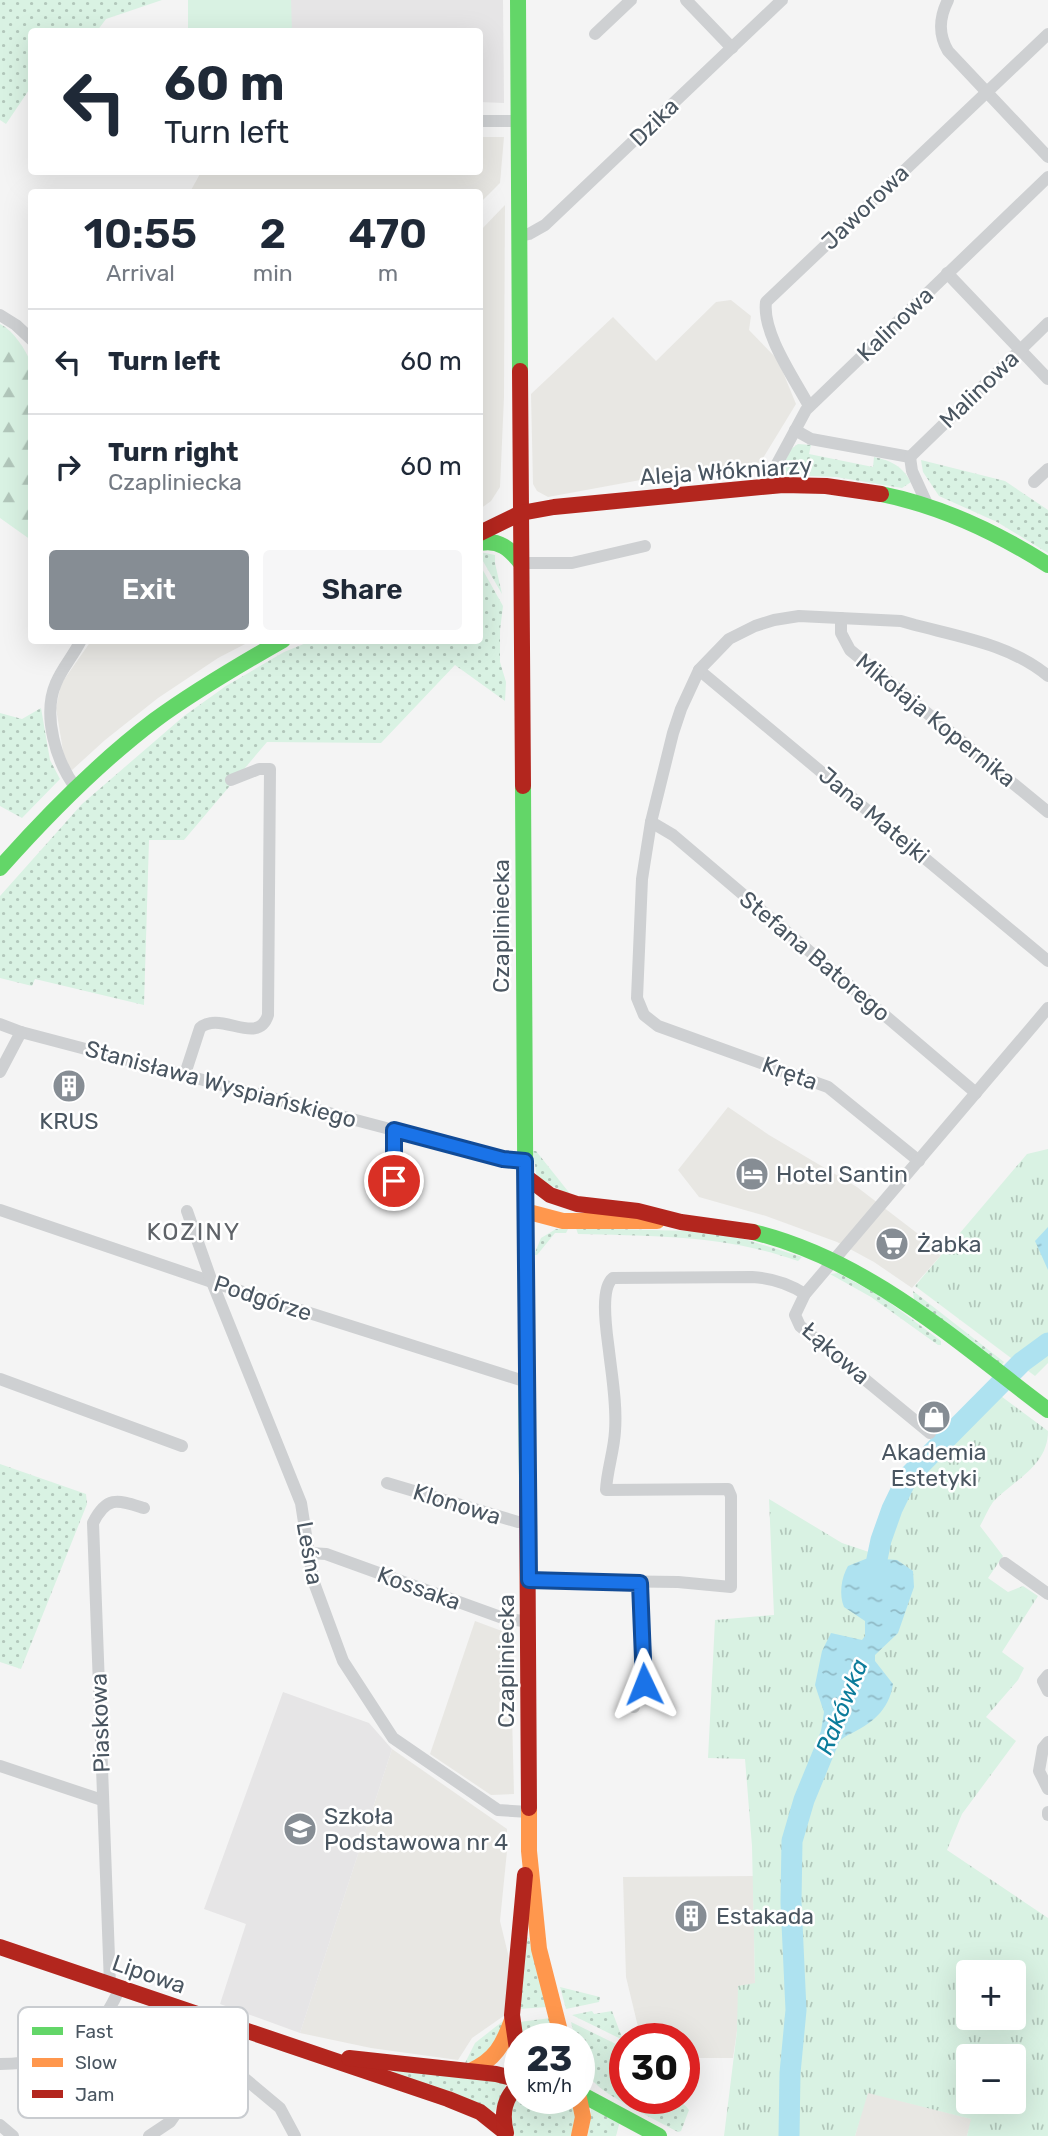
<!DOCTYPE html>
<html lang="en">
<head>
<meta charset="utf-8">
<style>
  :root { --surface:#fff; --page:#f6f6f7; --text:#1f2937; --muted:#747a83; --line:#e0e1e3; --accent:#868d94 }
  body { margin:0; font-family:Rubik,sans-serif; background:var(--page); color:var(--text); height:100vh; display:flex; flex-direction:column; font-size:26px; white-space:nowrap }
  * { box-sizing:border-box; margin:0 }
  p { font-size:23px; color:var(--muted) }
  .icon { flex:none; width:38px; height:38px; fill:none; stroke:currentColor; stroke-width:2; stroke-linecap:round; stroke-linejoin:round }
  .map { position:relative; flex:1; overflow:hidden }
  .details { position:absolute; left:28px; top:189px; width:455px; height:455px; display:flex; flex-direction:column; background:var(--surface); border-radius:7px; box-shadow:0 7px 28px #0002 }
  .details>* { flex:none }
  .banner { position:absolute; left:28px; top:28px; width:455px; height:147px; border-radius:7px; box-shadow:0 7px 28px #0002; background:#fff; color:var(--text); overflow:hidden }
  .tools { position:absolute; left:956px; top:1960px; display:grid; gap:14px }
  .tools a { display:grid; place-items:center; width:70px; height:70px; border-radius:7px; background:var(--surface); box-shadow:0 7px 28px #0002; font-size:35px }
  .speed { position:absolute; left:504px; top:2023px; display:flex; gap:14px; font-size:35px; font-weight:700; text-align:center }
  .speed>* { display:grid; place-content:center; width:91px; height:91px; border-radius:50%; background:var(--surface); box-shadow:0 7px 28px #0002; line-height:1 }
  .speed small { font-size:18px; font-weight:400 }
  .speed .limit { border:10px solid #d22; background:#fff; color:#111 }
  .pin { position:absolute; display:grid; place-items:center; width:60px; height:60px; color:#fff; margin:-30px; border:4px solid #fff; border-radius:50%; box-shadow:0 2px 7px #0007 }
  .me { position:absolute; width:77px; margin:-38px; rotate:358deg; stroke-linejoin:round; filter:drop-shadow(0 0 5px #0008) }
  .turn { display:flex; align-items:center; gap:24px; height:147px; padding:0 21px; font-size:32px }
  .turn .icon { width:91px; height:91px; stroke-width:2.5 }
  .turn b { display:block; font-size:49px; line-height:60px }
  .eta { display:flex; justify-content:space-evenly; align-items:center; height:119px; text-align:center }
  .eta b { font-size:42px; font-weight:600; line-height:49px }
  .action { display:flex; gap:14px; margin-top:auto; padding:14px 21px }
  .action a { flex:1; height:80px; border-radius:7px; background:var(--accent); color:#fff; font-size:28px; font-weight:600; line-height:80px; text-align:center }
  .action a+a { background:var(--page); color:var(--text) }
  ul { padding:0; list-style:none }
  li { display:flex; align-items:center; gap:21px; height:105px; padding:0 21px; border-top:2px solid var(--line) }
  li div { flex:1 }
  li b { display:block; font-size:26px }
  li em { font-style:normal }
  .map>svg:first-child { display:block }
</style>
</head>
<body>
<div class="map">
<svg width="1048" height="2136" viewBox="0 0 1048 2136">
  <defs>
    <pattern id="grass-dots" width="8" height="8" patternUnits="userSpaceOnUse" patternTransform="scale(1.75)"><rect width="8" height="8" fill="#d9f2e3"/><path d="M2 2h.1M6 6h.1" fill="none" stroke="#b2c7bb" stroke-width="1.8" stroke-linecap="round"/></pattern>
    <pattern id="forest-firs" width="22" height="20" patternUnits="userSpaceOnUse" patternTransform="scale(1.75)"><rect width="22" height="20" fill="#d9f2e3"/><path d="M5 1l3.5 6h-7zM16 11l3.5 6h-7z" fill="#b2c7bb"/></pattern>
    <pattern id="park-tufts" width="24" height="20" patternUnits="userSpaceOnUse" patternTransform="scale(1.75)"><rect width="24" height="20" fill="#d9f2e3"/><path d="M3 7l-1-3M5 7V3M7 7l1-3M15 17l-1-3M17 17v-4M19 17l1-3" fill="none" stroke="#b2c7bb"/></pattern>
    <pattern id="water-ripples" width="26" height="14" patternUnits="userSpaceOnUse" patternTransform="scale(1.75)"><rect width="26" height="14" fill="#aee2f0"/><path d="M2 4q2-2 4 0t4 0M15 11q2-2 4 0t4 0" fill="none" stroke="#90bac6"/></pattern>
  </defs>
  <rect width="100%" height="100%" fill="#f4f4f4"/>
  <g fill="#e8e7e3">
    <polygon points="480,137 504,137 500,183 480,203 480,192 190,192 201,172 480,172"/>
    <polygon points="505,205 504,397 500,487 491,501 480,509 480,231"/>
    <polygon points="731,300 751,316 749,330 778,360 796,404 760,463 684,472 548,497 537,491 533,484 531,394 613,317 656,361 716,302"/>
    <polygon points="91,641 251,641 218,658 158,698 105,740 72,770 65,763 56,708 61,684"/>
    <polygon points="728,1107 769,1135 857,1187 943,1253 912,1288 874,1262 837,1242 766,1216 699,1197 678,1170"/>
    <polygon points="475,1621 510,1634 514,1794 491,1795 430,1754"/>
    <polygon points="392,1749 507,1829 507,1851 500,1921 509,1958 505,2015 472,2038 458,2060 371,2048 300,2033"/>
    <polygon points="753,1876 755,1983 737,2031 733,2058 684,2058 684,2039 641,2039 626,1977 623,1877"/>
    <polygon points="867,2092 972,2119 967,2136 855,2136"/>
  </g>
  <g fill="#e6e5e6">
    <polygon points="188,0 503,0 504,103 480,102 480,32 188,31"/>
    <polygon points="283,1692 369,1723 392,1749 300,2033 220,2004 246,1924 204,1909"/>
  </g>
  <g fill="url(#grass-dots)">
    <polygon points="0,0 162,0 106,19 97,31 32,32 31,87 6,124 0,120"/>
    <path d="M798,444L811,445L809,454L873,467L874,457C892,461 902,466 911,482L902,488L836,477L787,475L780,472L791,449Z"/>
    <polygon points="921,460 1005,481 1048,510 1048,553 997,522 939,496 923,472"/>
    <polygon points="480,552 495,555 495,563 502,594 480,556"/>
    <polygon points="480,565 503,606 500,630 500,662 506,682 505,701 455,665 381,743 267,742 184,840 149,840 144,1005 35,979 32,986 0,978 0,896 82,804 184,716 226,686 284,652 311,641 480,640"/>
    <polygon points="41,708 50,760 60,779 22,818 0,806 0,713 22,719"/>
    <polygon points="533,1151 536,1151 571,1195 537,1179"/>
    <path d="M576,1228L690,1231L738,1237L802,1257L798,1261C726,1235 653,1236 578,1234Z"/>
    <polygon points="556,1229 568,1229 566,1233 555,1233 537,1255 534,1255 541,1238"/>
    <polygon points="838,1273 882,1297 941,1341 941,1345 938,1345 871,1297 830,1274"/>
    <polygon points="913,1291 1004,1362 1001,1366 914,1300"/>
    <polygon points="0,1464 86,1494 87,1504 21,1669 0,1662"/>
    <polygon points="527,1937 529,1938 547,2007 518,2009 525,1938"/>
    <polygon points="560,1987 600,1997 599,2002 566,2009"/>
    <polygon points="592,2011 594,2014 612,2011 623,2040 572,2015"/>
    <polygon points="551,2018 557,2039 521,2039 519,2022"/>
    <polygon points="503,2021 501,2038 486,2058 465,2063 475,2043"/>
    <path d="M571,2022L622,2047L625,2054V2098H631L629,2106C598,2088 579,2078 579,2039H575Z"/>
    <polygon points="394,2070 507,2082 494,2113 393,2073"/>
    <path d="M520,2092V2098H571C578,2110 576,2124 571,2136H515C507,2121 510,2106 520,2092Z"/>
    <path d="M639,2098C656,2098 678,2094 689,2110L681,2131L678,2132L638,2111L636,2108Z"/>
    <polygon points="591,2109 620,2121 616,2136 588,2136"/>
  </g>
  <path fill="url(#forest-firs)" d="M0,324C14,331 25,349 31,363V540L0,518Z"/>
  <g fill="url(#park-tufts)" fill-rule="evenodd">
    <polygon points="1048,1149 1048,1363 1035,1376 915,1286 1027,1154"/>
    <path d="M986,1385L1048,1431C1048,1466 1015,1479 993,1502C988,1509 984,1519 980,1526L1003,1556L988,1578L1008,1592L1023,1586L1038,1596L1002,1652L1024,1668L1018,1680L986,1717L1016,1741L962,1814L947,1850L1048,1918V2136H967L971,2119L868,2093L855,2136H724L737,2031L738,1986L755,1983L752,1846L745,1759L708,1758L715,1620L774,1615L769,1499L842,1543L869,1552L898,1476ZM968,1972H1013V2018H968ZM968,2056H1013V2102H968Z"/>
  </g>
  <polygon fill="#d9f2e3" points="188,0 291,0 292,31 188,31"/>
  <g fill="url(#water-ripples)">
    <polygon points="1048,1227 1048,1270 1035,1241"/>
    <path d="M868,1558L897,1560L913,1571L914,1587L898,1633L875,1655V1661L893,1684C889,1711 871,1724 848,1735C839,1740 834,1747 824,1748L819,1744L824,1712L815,1685L822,1651L831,1633L862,1640L865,1636V1621L844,1607C839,1595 841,1578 848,1566Z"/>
  </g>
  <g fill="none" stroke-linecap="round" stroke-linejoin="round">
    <g stroke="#aee2f0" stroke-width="21">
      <polyline points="877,1586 877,1559 881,1540 892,1509 907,1478 1022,1362 1048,1343"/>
      <polyline points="789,2136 790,2073 796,2010 791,1902 792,1841 804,1800 836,1722"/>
    </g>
    <g stroke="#ced0d2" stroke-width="12">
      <polyline points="686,0 732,48"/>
      <path d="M948,0C939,18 938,34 948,51L1048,157"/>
      <polyline points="595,34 631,0"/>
      <polyline points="480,121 518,121"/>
      <polyline points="520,236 529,234 545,225 782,0"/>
      <polyline points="947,273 1048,379"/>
      <polyline points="0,315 16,325 32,340"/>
      <path d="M809,406C794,378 762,333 766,302L1048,34"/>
      <polyline points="795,430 811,439 910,457 912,471 928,506"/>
      <polyline points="910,457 1048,323"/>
      <polyline points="1034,482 1048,469"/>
      <polyline points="764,488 806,410 1048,177"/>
      <polyline points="521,563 572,563 645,546"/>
      <polyline points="841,618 841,633 850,650 1048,812"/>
      <polyline points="699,670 1048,961"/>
      <path d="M76,788C56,762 42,715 56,683C62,668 74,655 81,640"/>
      <polyline points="651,822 673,835 976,1093"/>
      <polyline points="0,1024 21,1032 477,1152 525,1161"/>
      <polyline points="0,1072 21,1032"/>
      <path d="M185,1074L200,1028C220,1010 258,1047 268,1015L270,769H259L231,780"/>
      <polyline points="394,1130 394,1203"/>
      <path d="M919,1161L828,1087L658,1026L644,1015L637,998L642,879L651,822L673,733L681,709L699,670L729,639L755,626L774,620L799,616L901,621L915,625C961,637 1011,645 1048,676"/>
      <polyline points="0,1210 212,1282 527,1382"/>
      <polyline points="187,1211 212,1282 301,1503 313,1580 343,1661 393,1738 498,1810 529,1812"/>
      <polyline points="0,1379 182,1446"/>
      <polyline points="930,1433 800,1326 795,1315 805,1294 1048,1008"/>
      <polyline points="387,1483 518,1522 528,1522"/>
      <polyline points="310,1553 326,1554 503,1618 529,1622"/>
      <polyline points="1005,1563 1048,1594"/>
      <path d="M529,1580L678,1582L731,1587V1496L728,1489L606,1490C607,1470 614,1451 615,1431C617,1405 612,1377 609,1351C607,1334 599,1289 613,1278L752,1277C772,1278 788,1283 805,1294"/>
      <polyline points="1048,1675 1043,1681 1048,1691"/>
      <polyline points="634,1707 633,1686 644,1684 640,1583"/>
      <polyline points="1048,1742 1043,1748 1039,1771 1048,1789"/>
      <polyline points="0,1766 102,1800"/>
      <polyline points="1048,1812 1048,1815"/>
      <path d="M110,1985L93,1523C107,1495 118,1500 144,1508"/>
      <path d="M0,2064C64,2063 93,2047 120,1988"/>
      <polyline points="0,2125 13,2136"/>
      <polyline points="149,2136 170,2122 204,2073 212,2066 221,2066 243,2077 280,2108 295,2136"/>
    </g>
    <g stroke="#63d668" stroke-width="16">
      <polyline points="518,0 520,371"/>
      <path d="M881,494C941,506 996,532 1048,565"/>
      <path d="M480,543C499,539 510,549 521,563"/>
      <polyline points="523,786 527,1482"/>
      <path d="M0,868C48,814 98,763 155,720C196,690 239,665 283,640"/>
      <path d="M753,1232C868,1260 956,1341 1048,1410"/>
      <polyline points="579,2093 659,2136"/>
    </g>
    <g stroke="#ff974d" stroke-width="16">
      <polyline points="525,1211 563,1221 657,1221"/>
      <polyline points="529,1808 529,1851 539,1949 562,2039"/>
      <path d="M470,2071C495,2060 503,2045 512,2020"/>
      <polyline points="579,2098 583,2117 579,2136"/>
    </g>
    <g stroke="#b3261e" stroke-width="16">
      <polyline points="520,371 523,786"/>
      <polyline points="480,533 521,513 554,507 783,485 826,486 881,494"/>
      <polyline points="525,1176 550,1195 577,1204 638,1211 681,1222 753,1232"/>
      <polyline points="527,1482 529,1808"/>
      <polyline points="0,1947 448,2099 480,2112 505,2132"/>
      <polyline points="349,2058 496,2074 520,2080"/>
      <polyline points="520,2070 512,2015 525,1875"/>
      <path d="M506,2133C501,2113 504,2097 520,2084"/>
    </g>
  </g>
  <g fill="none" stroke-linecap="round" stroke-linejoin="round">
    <defs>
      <polyline id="route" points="394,1181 394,1130 503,1159 525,1161 529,1580 640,1583 644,1684"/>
    </defs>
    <use href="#route" stroke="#114b97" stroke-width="18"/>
    <use href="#route" stroke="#1a73e8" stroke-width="12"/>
  </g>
  <defs>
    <symbol id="building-disc" viewBox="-11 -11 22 22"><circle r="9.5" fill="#868d94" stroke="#fff"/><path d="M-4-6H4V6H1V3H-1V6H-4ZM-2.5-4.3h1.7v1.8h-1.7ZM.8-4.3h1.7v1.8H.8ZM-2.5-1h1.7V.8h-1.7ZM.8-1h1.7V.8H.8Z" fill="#fff"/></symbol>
    <symbol id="hotel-disc" viewBox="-11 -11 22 22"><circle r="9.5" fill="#868d94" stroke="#fff"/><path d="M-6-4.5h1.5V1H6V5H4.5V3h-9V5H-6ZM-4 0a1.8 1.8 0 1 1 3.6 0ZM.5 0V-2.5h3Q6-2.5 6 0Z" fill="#fff"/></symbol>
    <symbol id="supermarket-disc" viewBox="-11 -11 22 22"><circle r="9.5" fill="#868d94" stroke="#fff"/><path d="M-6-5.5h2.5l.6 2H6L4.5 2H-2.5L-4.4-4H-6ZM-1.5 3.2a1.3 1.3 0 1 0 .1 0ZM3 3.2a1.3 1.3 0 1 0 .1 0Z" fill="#fff"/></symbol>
    <symbol id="shop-disc" viewBox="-11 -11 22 22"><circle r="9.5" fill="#868d94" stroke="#fff"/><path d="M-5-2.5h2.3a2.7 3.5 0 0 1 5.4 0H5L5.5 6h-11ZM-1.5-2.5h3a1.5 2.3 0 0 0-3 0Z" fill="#fff"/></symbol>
    <symbol id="school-disc" viewBox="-11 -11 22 22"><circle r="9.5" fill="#868d94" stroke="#fff"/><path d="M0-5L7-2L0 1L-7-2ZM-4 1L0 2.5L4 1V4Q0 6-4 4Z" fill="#fff"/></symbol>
  </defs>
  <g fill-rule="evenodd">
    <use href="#building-disc" x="50" y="1067" width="38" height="38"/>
    <use href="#hotel-disc" x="733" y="1155" width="38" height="38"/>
    <use href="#supermarket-disc" x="873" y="1225" width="38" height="38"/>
    <use href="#shop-disc" x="915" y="1398" width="38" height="38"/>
    <use href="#school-disc" x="281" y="1810" width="38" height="38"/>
    <use href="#building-disc" x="672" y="1897" width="38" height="38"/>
  </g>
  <g text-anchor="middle" stroke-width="5" stroke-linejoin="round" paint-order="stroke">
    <g font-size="23" fill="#4a5661" stroke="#fff">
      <text transform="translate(654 122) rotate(-44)" y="8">Dzika</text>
      <text transform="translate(865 207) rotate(-44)" y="8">Jaworowa</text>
      <text transform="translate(895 324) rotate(-44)" y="8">Kalinowa</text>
      <text transform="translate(979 389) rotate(-44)" y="8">Malinowa</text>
      <text transform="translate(726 471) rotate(-4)" y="8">Aleja Włókniarzy</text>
      <text transform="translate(936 720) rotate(39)" y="8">Mikołaja Kopernika</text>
      <text transform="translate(874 815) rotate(40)" y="8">Jana Matejki</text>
      <text transform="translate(501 926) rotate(-90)" y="8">Czapliniecka</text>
      <text transform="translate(815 956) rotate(40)" y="8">Stefana Batorego</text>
      <text transform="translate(790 1073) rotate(20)" y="8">Kręta</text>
      <text transform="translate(221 1084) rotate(15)" y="8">Stanisława Wyspiańskiego</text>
      <text transform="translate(263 1298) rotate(18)" y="8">Podgórze</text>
      <text transform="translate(836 1353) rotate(41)" y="8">Łąkowa</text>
      <text transform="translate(457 1504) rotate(17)" y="8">Klonowa</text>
      <text transform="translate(310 1553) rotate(80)" y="8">Leśna</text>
      <text transform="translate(419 1588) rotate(20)" y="8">Kossaka</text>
      <text transform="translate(506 1661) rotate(-90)" y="8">Czapliniecka</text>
      <text transform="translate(100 1723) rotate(-92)" y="8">Piaskowa</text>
      <text transform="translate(149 1974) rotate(19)" y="8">Lipowa</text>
    </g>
    <g font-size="23" fill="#4a5661" stroke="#fff" text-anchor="start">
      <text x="69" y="1129" text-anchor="middle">KRUS</text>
      <text x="776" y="1182">Hotel Santin</text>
      <text x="917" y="1252">Żabka</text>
      <text x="934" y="1460" text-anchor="middle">Akademia<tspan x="934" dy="26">Estetyki</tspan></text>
      <text x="324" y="1824">Szkoła<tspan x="324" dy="26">Podstawowa nr 4</tspan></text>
      <text x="716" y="1924">Estakada</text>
    </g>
    <g font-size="24" letter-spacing="2" fill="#5f6368" stroke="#fff">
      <text x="194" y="1240">KOZINY</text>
    </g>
    <g font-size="24" font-style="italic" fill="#0c7c9b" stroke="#fff">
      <text transform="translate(842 1707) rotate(-68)" y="8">Rakówka</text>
    </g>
  </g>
  <rect x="18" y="2007" width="230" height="111" rx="10" fill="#fff" stroke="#c9ccd0" stroke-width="2"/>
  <rect x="32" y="2027" width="31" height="8" fill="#63d668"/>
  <rect x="32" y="2058" width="31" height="9" fill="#ff974d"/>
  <rect x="32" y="2090" width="31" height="8" fill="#b3261e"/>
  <g font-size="19" fill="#4a5661">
    <text x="75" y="2038">Fast</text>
    <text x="75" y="2069">Slow</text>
    <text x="75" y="2101">Jam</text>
  </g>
</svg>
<div class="tools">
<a>+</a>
<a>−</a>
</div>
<div class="speed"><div>23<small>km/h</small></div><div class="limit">30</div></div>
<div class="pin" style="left:394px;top:1181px;background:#d93025"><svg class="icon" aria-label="arrive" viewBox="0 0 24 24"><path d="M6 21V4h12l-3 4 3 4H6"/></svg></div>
<svg class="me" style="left:644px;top:1684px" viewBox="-20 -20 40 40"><path d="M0-17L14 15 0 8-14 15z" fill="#1a73e8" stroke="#fff" stroke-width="4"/></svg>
<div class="banner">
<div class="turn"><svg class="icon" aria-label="left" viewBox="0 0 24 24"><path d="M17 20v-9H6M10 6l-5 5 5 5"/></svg><div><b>60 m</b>Turn left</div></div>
</div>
<section class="details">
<div class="eta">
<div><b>10:55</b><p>Arrival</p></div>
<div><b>2</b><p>min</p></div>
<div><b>470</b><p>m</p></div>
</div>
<ul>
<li><svg class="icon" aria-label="left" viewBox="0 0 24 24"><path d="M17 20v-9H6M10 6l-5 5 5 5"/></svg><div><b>Turn left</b></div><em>60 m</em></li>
<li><svg class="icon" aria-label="right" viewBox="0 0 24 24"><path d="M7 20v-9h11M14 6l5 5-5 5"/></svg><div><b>Turn right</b><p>Czapliniecka</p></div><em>60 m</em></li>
</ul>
<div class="action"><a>Exit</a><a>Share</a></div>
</section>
</div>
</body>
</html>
